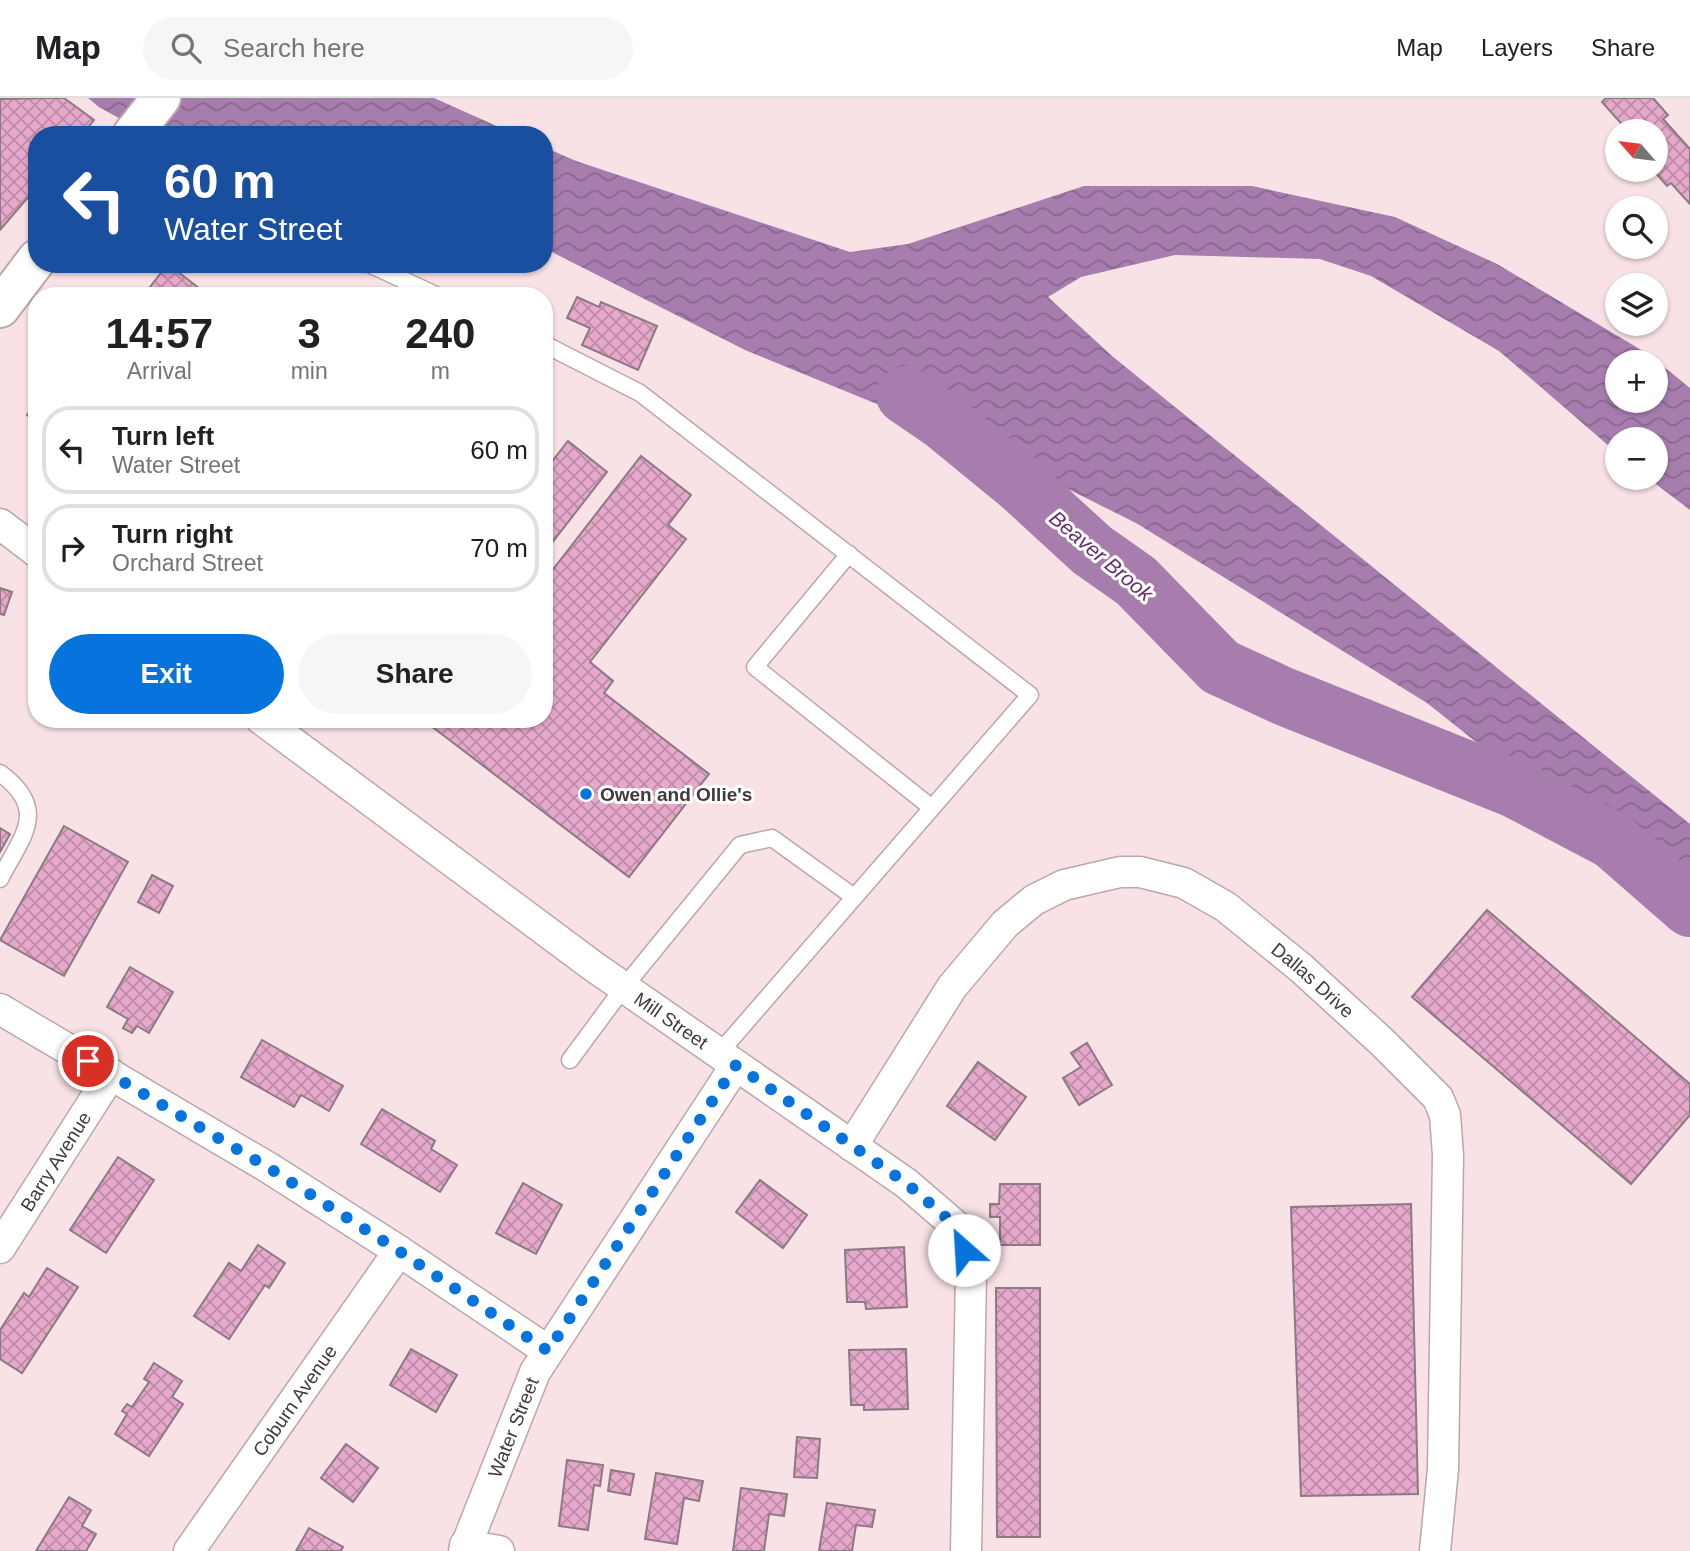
<!DOCTYPE html>
<html lang="en">
<head>
<meta charset="utf-8">
<style>
  :root { --surface:#fff; --page:#f6f6f6; --text:#202124; --muted:#757577; --line:#e0e0e0; --accent:#0674dc }
  body { margin:0; font-family:Helvetica,sans-serif; background:var(--page); color:var(--text); height:100vh; display:flex; flex-direction:column; font-size:26px; white-space:nowrap }
  * { box-sizing:border-box; margin:0 }
  p { font-size:23px; color:var(--muted) }
  .icon { flex:none; width:38px; height:38px; fill:none; stroke:currentColor; stroke-width:2; stroke-linecap:round; stroke-linejoin:round }
  .map { position:relative; flex:1; overflow:hidden }
  .details { position:absolute; left:28px; top:189px; width:525px; height:441px; display:flex; flex-direction:column; background:var(--surface); border-radius:28px; box-shadow:0 2px 5px #0004 }
  .details>* { flex:none }
  .hud { position:absolute; left:28px; top:28px; width:525px; height:147px; border-radius:28px; box-shadow:0 2px 5px #0004; background:#1a4fa0; color:#fff; overflow:hidden }
  .needle { width:46px; rotate:298deg }
  .tools { position:absolute; left:1605px; top:21px; display:grid; gap:14px }
  .tools a { display:grid; place-items:center; width:63px; height:63px; border-radius:50%; background:var(--surface); box-shadow:0 2px 5px #0004; font-size:35px }
  .pin { position:absolute; display:grid; place-items:center; width:60px; height:60px; color:#fff; margin:-30px; border:4px solid #fff; border-radius:50%; box-shadow:0 2px 7px #0007 }
  .me { position:absolute; width:77px; margin:-38px; rotate:334deg; stroke-linejoin:round; filter:drop-shadow(0 0 5px #0008) }
  .turn { display:flex; align-items:center; gap:24px; height:147px; padding:0 21px; font-size:32px }
  .turn .icon { width:91px; height:91px; stroke-width:2.5 }
  .turn b { display:block; font-size:49px; line-height:60px }
  .eta { display:flex; justify-content:space-evenly; align-items:center; height:119px; text-align:center }
  .eta b { font-size:42px; font-weight:700; line-height:49px }
  .action { display:flex; gap:14px; margin-top:auto; padding:14px 21px }
  .action a { flex:1; height:80px; border-radius:42px; background:var(--accent); color:#fff; font-size:28px; font-weight:700; line-height:80px; text-align:center }
  .action a+a { background:var(--page); color:var(--text) }
  ul { padding:0; list-style:none }
  li { display:flex; align-items:center; gap:21px; height:88px; margin:0 14px 10px; padding:0 7px; border:4px solid var(--line); border-radius:28px }
  li div { flex:1 }
  li b { display:block; font-size:26px }
  li em { font-style:normal }
  header { display:flex; align-items:center; gap:42px; box-sizing:border-box; height:98px; padding:0 35px; background:var(--surface); border-bottom:2px solid var(--line) }
  header strong { font-size:33px }
  nav { display:flex; gap:38px; margin-inline-start:auto; font-size:24px }
  .search { width:490px; height:63px; background:var(--page); display:flex; align-items:center; gap:18px; box-sizing:border-box; padding:0 24px; border-radius:38px; color:var(--muted); font-size:26px }
  .map>svg:first-child { display:block }
</style>
</head>
<body>
<header>
<strong>Map</strong>
<div class="search"><svg class="icon" aria-label="search" viewBox="0 0 24 24"><circle cx="10" cy="10" r="6"/><path d="M15 15l6 6"/></svg>Search here</div>
<nav><a>Map</a><a>Layers</a><a>Share</a></nav>
</header>
<div class="map">
<svg width="1690" height="1453" viewBox="0 0 1690 1453">
  <defs>
    <pattern id="water-waves" width="16" height="10" patternUnits="userSpaceOnUse" patternTransform="scale(1.75)"><rect width="16" height="10" fill="#a67dad"/><path d="M0 5q4-4 8 0t8 0" fill="none" stroke="#89678e"/></pattern>
    <pattern id="building-cross-hatch" width="8" height="8" patternUnits="userSpaceOnUse" patternTransform="scale(1.75)"><rect width="8" height="8" fill="#e6a9cc"/><path d="M0 0l8 8M0 8l8-8" fill="none" stroke="#bc8ba7"/></pattern>
  </defs>
  <rect width="100%" height="100%" fill="#f8e2e5"/>
  <g fill="url(#water-waves)" fill-rule="evenodd">
    <polygon points="88,0 434,0 517,37 149,37 99,9"/>
    <path d="M544,49L576,63L850,154L908,146L1084,88H1252L1395,119L1497,166L1648,256L1690,290V412L1648,380H1656V341H1617V355L1499,253L1371,178L1320,161L1175,157L1081,179L1048,199L1112,258L1690,726V814L1427,605L1136,425L994,354L745,252L544,150ZM1617,264H1656V303H1617Z"/>
  </g>
  <g fill="none" stroke-linecap="round" stroke-linejoin="round">
    <polyline stroke="#a67dad" stroke-width="58" points="905,297 943,323 1020,386 1092,452 1136,483 1220,569 1283,598 1515,691 1612,742 1690,810"/>
  </g>
  <g fill="url(#building-cross-hatch)" stroke="#8b7a83" stroke-width="2">
    <polygon points="53,0 64,0 94,22 82,37 37,37 37,89 0,132 0,1"/>
    <polygon points="1606,0 1653,0 1668,17 1663,21 1690,51 1690,106 1671,85 1667,88 1653,72 1656,72 1656,33 1628,33 1602,4"/>
    <polygon points="168,166 209,198 143,198"/>
    <polygon points="577,199 599,209 601,204 657,228 638,272 582,247 590,230 567,220"/>
    <polygon points="37,304 37,324 27,317"/>
    <polygon points="568,343 607,374 544,455 544,374"/>
    <polygon points="641,358 691,397 668,427 686,441 590,564 613,583 604,595 709,676 629,779 422,621 544,621 544,523 547,519 544,517 544,483"/>
    <polygon points="0,490 12,494 4,517 0,516"/>
    <polygon points="64,728 128,764 64,878 0,842"/>
    <polygon points="0,730 10,736 0,754"/>
    <polygon points="152,777 173,788 159,815 138,804"/>
    <polygon points="1487,812 1690,986 1690,1017 1631,1086 1412,899"/>
    <polygon points="130,869 173,894 149,935 137,928 132,935 123,930 128,921 107,909"/>
    <polygon points="262,942 343,988 329,1013 301,997 294,1009 241,979"/>
    <polygon points="1087,945 1112,987 1079,1007 1063,980 1081,969 1071,955"/>
    <polygon points="978,964 1026,999 995,1042 947,1008"/>
    <polygon points="382,1011 435,1043 431,1051 457,1067 440,1094 361,1046"/>
    <polygon points="118,1059 154,1082 106,1155 70,1132"/>
    <polygon points="760,1082 807,1117 783,1150 736,1114"/>
    <polygon points="523,1085 562,1107 536,1156 496,1135"/>
    <polygon points="1000,1086 1040,1086 1040,1147 1000,1147 1000,1119 990,1119 990,1106 999,1106"/>
    <polygon points="1411,1106 1418,1396 1301,1398 1291,1109"/>
    <polygon points="258,1147 285,1165 269,1190 265,1187 229,1241 194,1218 229,1165 241,1173"/>
    <polygon points="904,1149 907,1209 866,1211 865,1204 847,1204 845,1152"/>
    <polygon points="47,1170 78,1189 22,1275 0,1261 0,1232 24,1195 29,1199"/>
    <polygon points="996,1190 1040,1190 1040,1439 997,1439"/>
    <polygon points="411,1251 457,1277 436,1314 390,1287"/>
    <polygon points="906,1251 908,1311 864,1312 864,1307 851,1307 849,1252"/>
    <polygon points="154,1265 182,1283 172,1299 183,1306 149,1358 115,1336 127,1316 122,1313 127,1306 132,1309 149,1284 144,1281"/>
    <polygon points="797,1339 820,1341 817,1380 794,1379"/>
    <polygon points="346,1346 378,1370 353,1404 321,1380"/>
    <polygon points="567,1362 603,1367 600,1388 594,1387 588,1432 559,1428"/>
    <polygon points="611,1372 634,1376 630,1397 608,1393"/>
    <polygon points="656,1375 703,1383 699,1403 684,1400 677,1446 645,1441"/>
    <polygon points="741,1390 787,1396 784,1418 769,1416 764,1453 733,1453"/>
    <polygon points="69,1399 91,1412 82,1428 96,1436 86,1453 36,1453"/>
    <polygon points="827,1405 875,1412 872,1429 856,1427 852,1453 819,1453"/>
    <polygon points="309,1430 343,1449 341,1453 296,1453"/>
  </g>
  <g fill="none" stroke-linecap="round" stroke-linejoin="round">
    <defs>
      <g id="service">
        <polyline points="369,166 438,198"/>
        <polyline points="544,246 640,295 1030,597 720,954"/>
        <polyline points="849,456 755,569 932,710"/>
        <path d="M0,675C50,712 22,738 0,781"/>
        <polyline points="570,962 624,889 740,747 772,740 854,799"/>
      </g>
      <g id="minor">
        <polyline points="0,426 37,454"/>
        <path id="s1" d="M261,621L593,868L906,1085L956,1128L971,1175L966,1453"/>
        <polyline points="0,911 269,1070 399,1153 548,1253"/>
        <path id="s2" d="M852,1048L952,889L1005,826L1034,802L1064,787L1120,774H1140L1184,785L1226,809L1301,870L1382,944L1438,1000L1445,1017L1448,1057L1443,1371L1435,1453"/>
        <path id="s3" d="M0,1150L111,976"/>
        <polyline points="465,1447 499,1453"/>
        <path id="s4" d="M189,1453L399,1153"/>
        <path id="s5" d="M464,1453L535,1274L736,967"/>
      </g>
      <g id="secondary">
        <polyline points="132,37 161,0"/>
        <polyline points="0,210 37,161"/>
      </g>
    </defs>
    <use href="#service" stroke="#bba7aa" stroke-width="19"/>
    <use href="#minor" stroke="#bba7aa" stroke-width="33"/>
    <use href="#secondary" stroke="#bba7aa" stroke-width="42"/>
    <use href="#service" stroke="#fff" stroke-width="16"/>
    <use href="#minor" stroke="#fff" stroke-width="30"/>
    <use href="#secondary" stroke="#fff" stroke-width="38"/>
  </g>
  <g fill="none" stroke-linecap="round" stroke-linejoin="round">
    <polyline stroke="#0674dc" stroke-width="12" stroke-dasharray="0 21.6" points="88,963 269,1070 399,1153 548,1253 736,967 906,1085 956,1128 964,1152"/>
  </g>
  <circle fill="#0674dc" stroke="#fff" stroke-width="2.5" cx="586" cy="696" r="7"/>
  <g text-anchor="middle" stroke-width="6" stroke-linejoin="round" paint-order="stroke">
    <g font-size="19" font-weight="bold" fill="#41383a" stroke="#fff" text-anchor="start">
      <text x="600" y="703">Owen and Ollie's</text>
    </g>
    <g font-size="19" fill="#41383a" stroke="#fff">
      <text dy="7" stroke="none"><textPath href="#s2" startOffset="626">Dallas Drive</textPath></text>
      <text dy="7" stroke="none"><textPath href="#s1" startOffset="509">Mill Street</textPath></text>
      <text dy="7" stroke="none"><textPath href="#s3" startOffset="103">Barry Avenue</textPath></text>
      <text dy="7" stroke="none"><textPath href="#s4" startOffset="184">Coburn Avenue</textPath></text>
      <text dy="7" stroke="none"><textPath href="#s5" startOffset="133">Water Street</textPath></text>
    </g>
    <g font-size="21" font-style="italic" fill="#642f6d" stroke="#fff">
      <text transform="translate(1101 458) rotate(40)" y="7">Beaver Brook</text>
    </g>
  </g>
</svg>
<div class="tools">
<a><svg class="needle" viewBox="-14 -14 28 28"><path d="M0-13l5 13h-10z" fill="#e53935"/><path d="M0 13l5-13h-10z" fill="#757577"/></svg></a>
<a><svg class="icon" aria-label="search" viewBox="0 0 24 24"><circle cx="10" cy="10" r="6"/><path d="M15 15l6 6"/></svg></a>
<a><svg class="icon" aria-label="layers" viewBox="0 0 24 24"><path d="M12 4l9 5-9 5-9-5zM3 14l9 5 9-5"/></svg></a>
<a>+</a>
<a>−</a>
</div>
<div class="pin" style="left:88px;top:963px;background:#d93025"><svg class="icon" aria-label="arrive" viewBox="0 0 24 24"><path d="M6 21V4h12l-3 4 3 4H6"/></svg></div>
<svg class="me" style="left:964px;top:1152px" viewBox="-20 -20 40 40"><circle r="19" fill="#fff"/><path d="M0-13L10 11 0 6-10 11z" fill="#0674dc"/></svg>
<div class="hud">
<div class="turn"><svg class="icon" aria-label="left" viewBox="0 0 24 24"><path d="M17 20v-9H6M10 6l-5 5 5 5"/></svg><div><b>60 m</b>Water Street</div></div>
</div>
<section class="details">
<div class="eta">
<div><b>14:57</b><p>Arrival</p></div>
<div><b>3</b><p>min</p></div>
<div><b>240</b><p>m</p></div>
</div>
<ul>
<li><svg class="icon" aria-label="left" viewBox="0 0 24 24"><path d="M17 20v-9H6M10 6l-5 5 5 5"/></svg><div><b>Turn left</b><p>Water Street</p></div><em>60 m</em></li>
<li><svg class="icon" aria-label="right" viewBox="0 0 24 24"><path d="M7 20v-9h11M14 6l5 5-5 5"/></svg><div><b>Turn right</b><p>Orchard Street</p></div><em>70 m</em></li>
</ul>
<div class="action"><a>Exit</a><a>Share</a></div>
</section>
</div>
</body>
</html>
